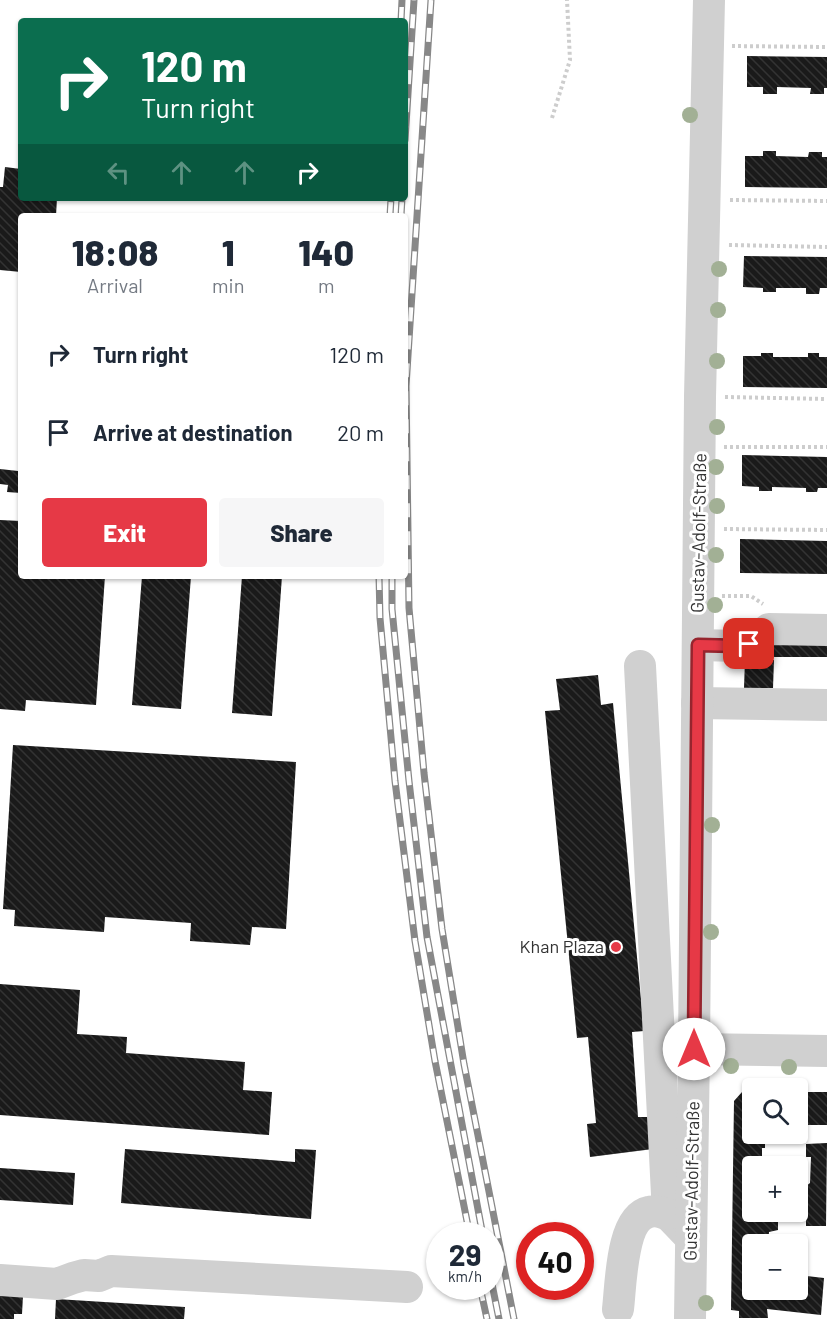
<!DOCTYPE html>
<html lang="en">
<head>
<meta charset="utf-8">
<style>
  :root { --surface:#fff; --page:#f6f6f7; --text:#1f2937; --muted:#747a83; --accent:#e63946 }
  body { margin:0; font-family:Barlow,sans-serif; background:var(--page); color:var(--text); height:100vh; display:flex; flex-direction:column; font-size:22px; white-space:nowrap }
  * { box-sizing:border-box; margin:0 }
  p { font-size:20px; color:var(--muted) }
  .icon { flex:none; width:33px; height:33px; fill:none; stroke:currentColor; stroke-width:2; stroke-linecap:round; stroke-linejoin:round }
  .map { position:relative; flex:1; overflow:hidden }
  .drawer { position:absolute; left:18px; top:213px; width:390px; height:366px; display:flex; flex-direction:column; background:var(--surface); border-radius:6px; box-shadow:0 2px 4px #0004 }
  .drawer>* { flex:none }
  .guide { position:absolute; left:18px; top:18px; width:390px; height:183px; border-radius:6px; box-shadow:0 2px 4px #0004; background:#0b6e4f; color:#fff; overflow:hidden }
  .tools { position:absolute; left:742px; top:1078px; display:grid; gap:12px }
  .tools a { display:grid; place-items:center; width:66px; height:66px; border-radius:6px; background:var(--surface); box-shadow:0 2px 4px #0004; font-size:30px }
  .speed { position:absolute; left:426px; top:1222px; display:flex; gap:12px; font-size:30px; font-weight:700; text-align:center }
  .speed>* { display:grid; place-content:center; width:78px; height:78px; border-radius:50%; background:var(--surface); box-shadow:0 2px 4px #0004; line-height:1 }
  .speed small { font-size:15px; font-weight:400 }
  .speed .limit { border:9px solid #d22; background:#fff; color:#111 }
  .pin { position:absolute; display:grid; place-items:center; width:51px; height:51px; color:#fff; margin:-26px; border-radius:12px; box-shadow:0 3px 9px #0006 }
  .me { position:absolute; width:66px; margin:-33px; rotate:0deg; stroke-linejoin:round; filter:drop-shadow(0 0 4px #0008) }
  .turn { display:flex; align-items:center; gap:21px; height:126px; padding:0 24px; font-size:27px }
  .turn .icon { width:78px; height:78px; stroke-width:2.5 }
  .turn b { display:block; font-size:42px; line-height:51px }
  .lanes { display:flex; align-items:center; height:57px; padding:0 24px; background:#0003; justify-content:center; gap:30px; direction:ltr }
  .lanes .off { opacity:.35 }
  .eta { display:flex; justify-content:space-evenly; align-items:center; height:102px; text-align:center }
  .eta b { font-size:36px; font-weight:800; line-height:42px }
  .button { display:flex; gap:12px; margin-top:auto; padding:12px 24px }
  .button a { flex:1; height:69px; border-radius:6px; background:var(--accent); color:#fff; font-size:24px; font-weight:800; line-height:69px; text-align:center }
  .button a+a { background:var(--page); color:var(--text) }
  ul { padding:0; list-style:none }
  li { display:flex; align-items:center; gap:18px; height:78px; padding:0 24px }
  li div { flex:1 }
  li b { display:block; font-size:22px }
  li em { font-style:normal }
  .map>svg:first-child { display:block }
</style>
</head>
<body>
<div class="map">
<svg width="827" height="1319" viewBox="0 0 827 1319">
  <defs>
    <pattern id="building-back-hatch" width="6" height="6" patternUnits="userSpaceOnUse" patternTransform="scale(1.5)"><rect width="6" height="6" fill="#1a1a1a"/><path d="M-1 5l2 2M0 0l6 6M5-1l2 2" fill="none" stroke="#333"/></pattern>
  </defs>
  <rect width="100%" height="100%" fill="#fff"/>
  <g fill="url(#building-back-hatch)">
    <polygon points="747,56 827,57 827,88 824,88 824,94 810,94 811,88 777,87 777,94 763,94 763,87 747,87"/>
    <polygon points="763,151 776,151 776,156 808,157 809,152 822,152 822,157 827,157 827,188 745,187 745,156 763,156"/>
    <polygon points="5,167 21,169 21,198 57,198 56,216 21,216 21,272 0,270 0,187 3,187"/>
    <polygon points="744,256 827,257 827,288 820,288 819,294 806,294 806,288 776,288 776,292 763,292 763,288 743,287"/>
    <polygon points="761,353 773,353 773,357 808,357 808,353 819,353 819,357 827,357 827,388 743,387 743,356 761,356"/>
    <polygon points="742,455 827,457 827,488 818,488 817,492 806,492 806,488 772,487 772,491 759,491 759,487 742,486"/>
    <polygon points="19,458 21,458 21,493 7,492 8,485 0,484 0,469 18,471"/>
    <polygon points="0,520 21,521 21,576 105,576 96,705 26,700 25,711 0,709"/>
    <polygon points="740,539 827,541 827,574 740,573"/>
    <polygon points="142,576 191,576 181,709 132,705"/>
    <polygon points="242,576 282,576 272,716 232,713"/>
    <polygon points="774,640 827,641 827,657 773,657"/>
    <polygon points="745,659 774,660 773,688 744,688"/>
    <polygon points="598,675 601,705 613,703 644,1031 632,1032 638,1117 651,1117 653,1149 590,1157 587,1124 596,1123 588,1037 577,1038 545,711 560,710 556,679"/>
    <polygon points="13,745 296,762 286,929 252,927 250,945 190,941 191,923 105,917 104,932 14,926 15,910 3,909"/>
    <polygon points="0,984 80,990 77,1034 127,1037 126,1053 245,1062 243,1090 272,1092 269,1135 0,1115"/>
    <polygon points="742,1092 753,1092 753,1134 765,1134 765,1148 762,1148 762,1164 764,1164 766,1167 753,1167 753,1212 769,1212 769,1215 778,1216 778,1230 769,1232 768,1245 753,1245 753,1290 798,1290 798,1275 824,1278 821,1315 767,1309 768,1318 739,1318 739,1311 731,1310 734,1101"/>
    <polygon points="798,1092 827,1092 827,1125 804,1125 804,1127 798,1127"/>
    <polygon points="827,1143 826,1226 806,1226 806,1215 797,1215 797,1212 798,1212 798,1187 805,1187 810,1183 811,1157 806,1157 806,1144"/>
    <polygon points="125,1149 295,1162 295,1149 316,1150 311,1219 121,1203"/>
    <polygon points="0,1168 75,1173 73,1205 0,1200"/>
    <polygon points="0,1295 23,1296 22,1314 14,1314 14,1319 0,1319"/>
    <polygon points="56,1299 185,1307 184,1319 55,1319"/>
  </g>
  <g fill="none" stroke-linecap="round" stroke-linejoin="round">
    <g stroke="#cdcdcd" stroke-width="4" stroke-dasharray="3 3" stroke-linecap="butt">
      <polyline points="732,46 827,47"/>
      <polyline points="552,118 570,60 567,0"/>
      <polyline points="730,200 827,201"/>
      <polyline points="729,245 827,247"/>
      <polyline points="725,397 827,399"/>
      <polyline points="724,447 827,447"/>
      <polyline points="724,529 827,530"/>
      <polyline points="722,596 751,596 763,604"/>
    </g>
    <g stroke="#d0d0d0" stroke-width="32">
      <polyline points="698,645 740,646 749,644 769,629 827,630"/>
      <polyline points="640,666 668,1214 691,1238"/>
      <polyline points="697,703 827,705"/>
      <polyline points="694,1049 827,1051"/>
      <polyline points="0,1280 57,1284 73,1278 84,1275 99,1276 111,1271 407,1287"/>
      <path d="M618,1309C621,1285 621,1218 649,1212C655,1210 662,1213 668,1214"/>
      <polyline points="690,1319 694,1049 700,397 709,0"/>
    </g>
    <defs>
      <g id="rail">
        <polyline points="431,0 406,386 409,608 424,773 442,929 464,1064 514,1319"/>
        <polyline points="401,21 402,0"/>
        <polyline points="405,140 414,0"/>
        <polyline points="390,216 391,198"/>
        <polyline points="401,216 402,198"/>
        <polyline points="379,576 380,618 395,781 415,941 435,1061 470,1236"/>
        <polyline points="392,576 392,609 409,781 427,937 483,1236"/>
        <polyline points="490,1274 499,1319"/>
        <polyline points="480,1287 487,1319"/>
      </g>
    </defs>
    <use href="#rail" stroke="#888" stroke-width="7"/>
    <use href="#rail" stroke="#fff" stroke-width="4.5" stroke-dasharray="14" stroke-linecap="butt"/>
  </g>
  <g fill="#a2b095">
    <circle cx="690" cy="115" r="8"/>
    <circle cx="719" cy="269" r="8"/>
    <circle cx="718" cy="310" r="8"/>
    <circle cx="717" cy="361" r="8"/>
    <circle cx="717" cy="427" r="8"/>
    <circle cx="716" cy="467" r="8"/>
    <circle cx="717" cy="506" r="8"/>
    <circle cx="716" cy="555" r="8"/>
    <circle cx="715" cy="605" r="8"/>
    <circle cx="712" cy="825" r="8"/>
    <circle cx="711" cy="932" r="8"/>
    <circle cx="731" cy="1066" r="8"/>
    <circle cx="789" cy="1067" r="8"/>
    <circle cx="706" cy="1303" r="8"/>
  </g>
  <g fill="none" stroke-linecap="round" stroke-linejoin="round">
    <defs>
      <polyline id="route" points="694,1049 698,645 740,646 749,644"/>
    </defs>
    <use href="#route" stroke="#96252e" stroke-width="15"/>
    <use href="#route" stroke="#e63946" stroke-width="10"/>
  </g>
  <circle fill="#e63946" stroke="#fff" stroke-width="2" cx="616" cy="947" r="6"/>
  <g text-anchor="middle" stroke-width="6" stroke-linejoin="round" paint-order="stroke">
    <g font-size="18" fill="#333" stroke="#fff">
      <text transform="translate(699 533) rotate(-89)" y="6">Gustav-Adolf-Straße</text>
      <text transform="translate(692 1181) rotate(-89)" y="6">Gustav-Adolf-Straße</text>
    </g>
    <g font-size="18" fill="#333" stroke="#fff" text-anchor="end">
      <text x="604" y="953">Khan Plaza</text>
    </g>
  </g>
</svg>
<div class="tools">
<a><svg class="icon" aria-label="search" viewBox="0 0 24 24"><circle cx="10" cy="10" r="6"/><path d="M15 15l6 6"/></svg></a>
<a>+</a>
<a>−</a>
</div>
<div class="speed"><div>29<small>km/h</small></div><div class="limit">40</div></div>
<div class="pin" style="left:749px;top:644px;background:#d93025"><svg class="icon" aria-label="arrive" viewBox="0 0 24 24"><path d="M6 21V4h12l-3 4 3 4H6"/></svg></div>
<svg class="me" style="left:694px;top:1049px" viewBox="-20 -20 40 40"><circle r="19" fill="#fff"/><path d="M0-13L10 11 0 6-10 11z" fill="#e63946"/></svg>
<div class="guide">
<div class="turn"><svg class="icon" aria-label="right" viewBox="0 0 24 24"><path d="M7 20v-9h11M14 6l5 5-5 5"/></svg><div><b>120 m</b>Turn right</div></div>
<div class="lanes"><svg class="icon off" aria-label="left" viewBox="0 0 24 24"><path d="M17 20v-9H6M10 6l-5 5 5 5"/></svg><svg class="icon off" aria-label="ahead" viewBox="0 0 24 24"><path d="M12 20V5M6 11l6-6 6 6"/></svg><svg class="icon off" aria-label="ahead" viewBox="0 0 24 24"><path d="M12 20V5M6 11l6-6 6 6"/></svg><svg class="icon" aria-label="right" viewBox="0 0 24 24"><path d="M7 20v-9h11M14 6l5 5-5 5"/></svg></div>
</div>
<section class="drawer">
<div class="eta">
<div><b>18:08</b><p>Arrival</p></div>
<div><b>1</b><p>min</p></div>
<div><b>140</b><p>m</p></div>
</div>
<ul>
<li><svg class="icon" aria-label="right" viewBox="0 0 24 24"><path d="M7 20v-9h11M14 6l5 5-5 5"/></svg><div><b>Turn right</b></div><em>120 m</em></li>
<li><svg class="icon" aria-label="arrive" viewBox="0 0 24 24"><path d="M6 21V4h12l-3 4 3 4H6"/></svg><div><b>Arrive at destination</b></div><em>20 m</em></li>
</ul>
<div class="button"><a>Exit</a><a>Share</a></div>
</section>
</div>
</body>
</html>
